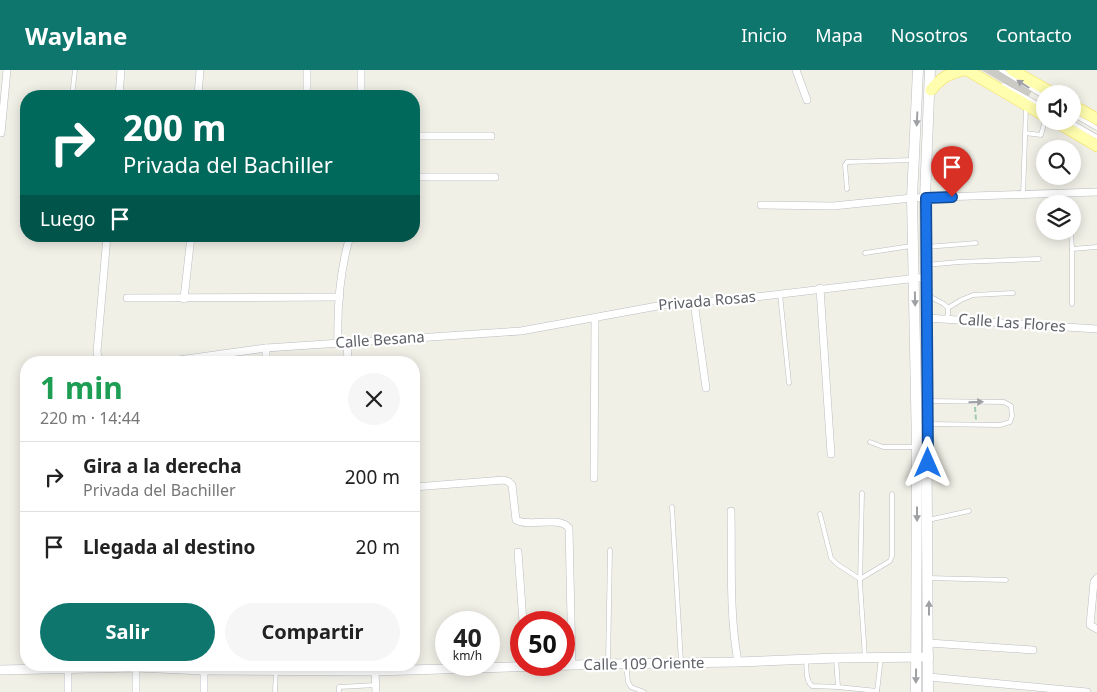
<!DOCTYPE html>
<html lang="es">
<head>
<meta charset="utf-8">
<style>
  :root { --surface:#fff; --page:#f6f6f6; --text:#222; --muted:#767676; --line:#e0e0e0; --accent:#0f766e }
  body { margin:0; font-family:"Noto Sans",sans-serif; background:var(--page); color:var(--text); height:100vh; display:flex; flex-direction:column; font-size:19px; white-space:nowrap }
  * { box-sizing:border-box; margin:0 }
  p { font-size:16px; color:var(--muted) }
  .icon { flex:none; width:28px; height:28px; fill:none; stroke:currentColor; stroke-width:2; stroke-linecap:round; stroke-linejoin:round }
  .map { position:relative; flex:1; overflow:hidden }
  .details { position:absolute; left:20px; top:286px; width:400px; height:315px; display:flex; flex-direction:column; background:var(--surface); border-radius:20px; box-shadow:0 2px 12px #0003 }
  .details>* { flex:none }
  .banner { position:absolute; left:20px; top:20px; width:400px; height:152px; border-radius:20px; box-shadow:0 2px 12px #0003; background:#00695c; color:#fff; overflow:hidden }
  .fabs { position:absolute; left:1036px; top:15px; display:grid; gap:10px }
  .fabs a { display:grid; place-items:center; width:45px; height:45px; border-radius:50%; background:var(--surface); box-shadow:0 2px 12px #0003; font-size:25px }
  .speed { position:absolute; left:435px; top:541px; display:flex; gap:10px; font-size:25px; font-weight:700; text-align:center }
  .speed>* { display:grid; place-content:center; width:65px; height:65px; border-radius:50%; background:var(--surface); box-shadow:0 2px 12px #0003; line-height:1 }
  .speed small { font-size:12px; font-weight:400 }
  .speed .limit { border:8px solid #d22; background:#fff; color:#111 }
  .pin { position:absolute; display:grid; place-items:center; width:42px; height:42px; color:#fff; margin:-51px -21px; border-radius:50% 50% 50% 0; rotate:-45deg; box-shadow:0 0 5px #0007 }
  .pin .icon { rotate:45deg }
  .me { position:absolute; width:55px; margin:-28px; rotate:0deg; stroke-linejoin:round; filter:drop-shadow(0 0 4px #0008) }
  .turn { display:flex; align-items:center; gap:18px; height:105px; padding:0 20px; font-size:22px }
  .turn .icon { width:65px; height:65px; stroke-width:2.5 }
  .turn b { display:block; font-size:35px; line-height:42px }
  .then { display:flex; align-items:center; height:48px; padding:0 20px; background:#0003; gap:10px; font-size:19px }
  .round { display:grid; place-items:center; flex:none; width:52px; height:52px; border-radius:26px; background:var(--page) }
  .head { display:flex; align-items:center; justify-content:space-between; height:85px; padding:0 20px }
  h1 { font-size:30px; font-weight:700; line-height:38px; color:#1e9e55 }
  .cta { display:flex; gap:10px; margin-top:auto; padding:10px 20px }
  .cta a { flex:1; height:58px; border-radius:30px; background:var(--accent); color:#fff; font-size:20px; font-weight:700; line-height:58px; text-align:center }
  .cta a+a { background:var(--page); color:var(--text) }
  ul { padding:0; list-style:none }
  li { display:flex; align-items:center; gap:15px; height:70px; padding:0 20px; border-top:1px solid var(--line) }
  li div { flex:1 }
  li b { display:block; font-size:19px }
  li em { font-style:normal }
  header { display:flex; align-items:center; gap:30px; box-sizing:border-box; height:70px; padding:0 25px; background:var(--accent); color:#fff }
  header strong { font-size:24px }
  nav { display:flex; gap:28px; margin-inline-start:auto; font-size:18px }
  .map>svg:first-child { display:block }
</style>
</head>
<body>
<header>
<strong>Waylane</strong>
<nav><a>Inicio</a><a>Mapa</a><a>Nosotros</a><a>Contacto</a></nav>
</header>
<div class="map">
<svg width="1097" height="622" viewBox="0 0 1097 622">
  <rect width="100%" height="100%" fill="#f1f0e7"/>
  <polygon fill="#cccac4" stroke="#d6d3c5" points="982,0 997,0 1032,20 1028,27"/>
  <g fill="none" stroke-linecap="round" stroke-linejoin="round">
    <defs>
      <g id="service">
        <polyline points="1001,0 1045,27"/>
        <polyline points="1003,15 1045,38"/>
        <polyline points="72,26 75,0"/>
        <polyline points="1072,44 1097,58"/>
        <polyline points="1069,51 1097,67"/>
        <polyline points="1025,63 1041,65 1045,50"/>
        <polyline points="847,119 845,95 847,92 912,90"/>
        <polyline points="1023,125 1026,38"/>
        <polyline points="1071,161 1072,179 1097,177"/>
        <polyline points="926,177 976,173"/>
        <polyline points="1072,179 1072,234"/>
        <polyline points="865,183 911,176"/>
        <polyline points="926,195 959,192 1039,189"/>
        <polyline points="780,224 789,313"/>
        <polyline points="927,225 944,234 948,238 948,244 946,249"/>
        <polyline points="948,238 961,230 973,225 1013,223"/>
        <polyline points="928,331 1004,332 1011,336 1012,346 1010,352 1000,355 928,354"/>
        <polyline points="870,372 883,377 917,377"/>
        <polyline points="862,423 860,513 865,588"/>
        <polyline points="672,437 681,592"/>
        <polyline points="820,444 831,488 837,494 860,509 890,491 892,486 892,424"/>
        <polyline points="928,450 969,441"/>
        <polyline points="928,508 1006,510"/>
        <polyline points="836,588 838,617 877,621"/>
        <path d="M806,589C807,598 805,610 812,616L838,617"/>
        <polyline points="608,594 610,480"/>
        <polyline points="626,594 628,612 631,617 644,622"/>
        <polyline points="275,622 276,600"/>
        <polyline points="339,622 339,617 376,615"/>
        <polyline points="877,622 881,587"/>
      </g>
      <g id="minor">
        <polyline points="307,0 307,26"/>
        <polyline points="796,0 807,30"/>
        <polyline points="119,26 121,0"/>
        <polyline points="198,26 200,0"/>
        <polyline points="361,26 361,0"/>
        <polyline points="1,63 7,0"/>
        <polyline points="414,66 491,66"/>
        <polyline points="414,107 495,107"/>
        <polyline points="761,135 833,136 912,128 1097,122"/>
        <polyline points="820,218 831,384"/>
        <polyline points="127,228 340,227"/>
        <polyline points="184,229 191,166"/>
        <polyline points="694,232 706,318"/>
        <polyline points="927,248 1097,259"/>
        <polyline points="347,272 348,292"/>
        <path d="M338,273C337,238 340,200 350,166"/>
        <polyline points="266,278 266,292"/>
        <polyline points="102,292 98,287 97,282 107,166"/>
        <polyline points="164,292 266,278 521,261 663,235 738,229 926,207"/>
        <polyline points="594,408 595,248"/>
        <path d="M414,417L504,410L509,412L512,415L516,450C530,458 559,445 569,458L572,595"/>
        <path d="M731,441C732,491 729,543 738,592"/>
        <polyline points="518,482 523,552"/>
        <polyline points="1097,508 1094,512 1090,555 1097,559"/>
        <polyline points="929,573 1033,580"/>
        <polyline points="136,597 136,622"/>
        <polyline points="204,600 204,622"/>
        <polyline points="375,601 376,622"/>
        <polyline points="929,607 1087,622"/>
        <polyline points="68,622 68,595"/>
      </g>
      <polyline id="tertiary" points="0,600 136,597 204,600 375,601 608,594 738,592 836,588 929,587"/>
      <g id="secondary">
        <polyline points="916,622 917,377 912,128 918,0"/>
        <polyline points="928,622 925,128 930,0"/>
      </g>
      <g id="primary">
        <polyline points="967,0 1045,46"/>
        <polyline points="1012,0 1054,24"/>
        <path d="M931,20C941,8 949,3 964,0"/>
        <polyline points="1072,35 1097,49"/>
        <polyline points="1055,51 1097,76"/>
      </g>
    </defs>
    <use href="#service" stroke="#bbbdc2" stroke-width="5"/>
    <use href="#minor" stroke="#bbbdc2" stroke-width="8"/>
    <use href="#tertiary" stroke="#bbbdc2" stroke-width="10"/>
    <use href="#secondary" stroke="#bcbec4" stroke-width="11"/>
    <use href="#primary" stroke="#f4de5c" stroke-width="12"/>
    <polyline stroke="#9cc9af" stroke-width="2" stroke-dasharray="5 2.5" stroke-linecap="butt" points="975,337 976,350"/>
    <use href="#service" stroke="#fff" stroke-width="4"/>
    <use href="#minor" stroke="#fff" stroke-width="7"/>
    <use href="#tertiary" stroke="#fff" stroke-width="9"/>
    <use href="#secondary" stroke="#fff" stroke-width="10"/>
    <use href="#primary" stroke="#fffdae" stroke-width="11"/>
  </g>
  <defs><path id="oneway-solid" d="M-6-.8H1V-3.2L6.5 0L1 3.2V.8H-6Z" transform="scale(1.25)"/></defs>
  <g fill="#9ea0a4">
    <use href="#oneway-solid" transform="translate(1023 14) rotate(-148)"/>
    <use href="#oneway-solid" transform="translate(917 49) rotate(93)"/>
    <use href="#oneway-solid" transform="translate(915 229) rotate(89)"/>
    <use href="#oneway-solid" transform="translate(976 332) rotate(-1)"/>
    <use href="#oneway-solid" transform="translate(917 444) rotate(90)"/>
    <use href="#oneway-solid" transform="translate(929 538) rotate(-90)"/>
    <use href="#oneway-solid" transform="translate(916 606) rotate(91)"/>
  </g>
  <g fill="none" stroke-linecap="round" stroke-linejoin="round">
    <defs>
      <polyline id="route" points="928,393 926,128 952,127"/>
    </defs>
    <use href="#route" stroke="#114b97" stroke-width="12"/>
    <use href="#route" stroke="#1a73e8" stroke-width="9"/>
  </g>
  <g text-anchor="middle" stroke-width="4.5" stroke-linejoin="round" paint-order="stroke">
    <g font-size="15" fill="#5e6167" stroke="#fff">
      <text transform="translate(707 231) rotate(-5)" y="5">Privada Rosas</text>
      <text transform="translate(1012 253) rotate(4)" y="5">Calle Las Flores</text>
      <text transform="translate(380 270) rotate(-4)" y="5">Calle Besana</text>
      <text transform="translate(644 594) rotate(-1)" y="5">Calle 109 Oriente</text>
    </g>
  </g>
</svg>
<div class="fabs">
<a><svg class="icon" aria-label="sound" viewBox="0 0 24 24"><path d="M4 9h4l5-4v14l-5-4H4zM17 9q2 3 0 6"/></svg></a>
<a><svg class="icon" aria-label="search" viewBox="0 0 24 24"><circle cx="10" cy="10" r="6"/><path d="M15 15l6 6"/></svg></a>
<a><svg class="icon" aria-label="layers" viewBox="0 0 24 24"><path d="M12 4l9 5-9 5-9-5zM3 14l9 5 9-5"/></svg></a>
</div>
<div class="speed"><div>40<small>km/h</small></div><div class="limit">50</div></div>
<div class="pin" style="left:952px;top:127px;background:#d93025"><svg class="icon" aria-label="arrive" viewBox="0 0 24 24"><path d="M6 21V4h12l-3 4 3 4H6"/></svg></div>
<svg class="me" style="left:928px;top:393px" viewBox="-20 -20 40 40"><path d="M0-17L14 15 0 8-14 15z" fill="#1a73e8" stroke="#fff" stroke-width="4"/></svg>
<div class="banner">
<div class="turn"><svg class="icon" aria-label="right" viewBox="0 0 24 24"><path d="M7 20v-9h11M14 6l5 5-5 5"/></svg><div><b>200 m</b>Privada del Bachiller</div></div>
<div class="then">Luego<svg class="icon" aria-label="arrive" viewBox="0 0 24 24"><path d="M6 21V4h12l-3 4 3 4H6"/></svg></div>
</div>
<section class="details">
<div class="head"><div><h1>1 min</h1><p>220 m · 14:44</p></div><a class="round"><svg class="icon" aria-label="close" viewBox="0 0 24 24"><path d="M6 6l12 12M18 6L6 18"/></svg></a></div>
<ul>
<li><svg class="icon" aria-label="right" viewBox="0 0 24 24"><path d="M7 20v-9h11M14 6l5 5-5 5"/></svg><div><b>Gira a la derecha</b><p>Privada del Bachiller</p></div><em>200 m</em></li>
<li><svg class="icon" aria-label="arrive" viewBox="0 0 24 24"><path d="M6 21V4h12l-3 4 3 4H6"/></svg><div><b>Llegada al destino</b></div><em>20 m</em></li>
</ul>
<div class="cta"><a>Salir</a><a>Compartir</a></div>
</section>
</div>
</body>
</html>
